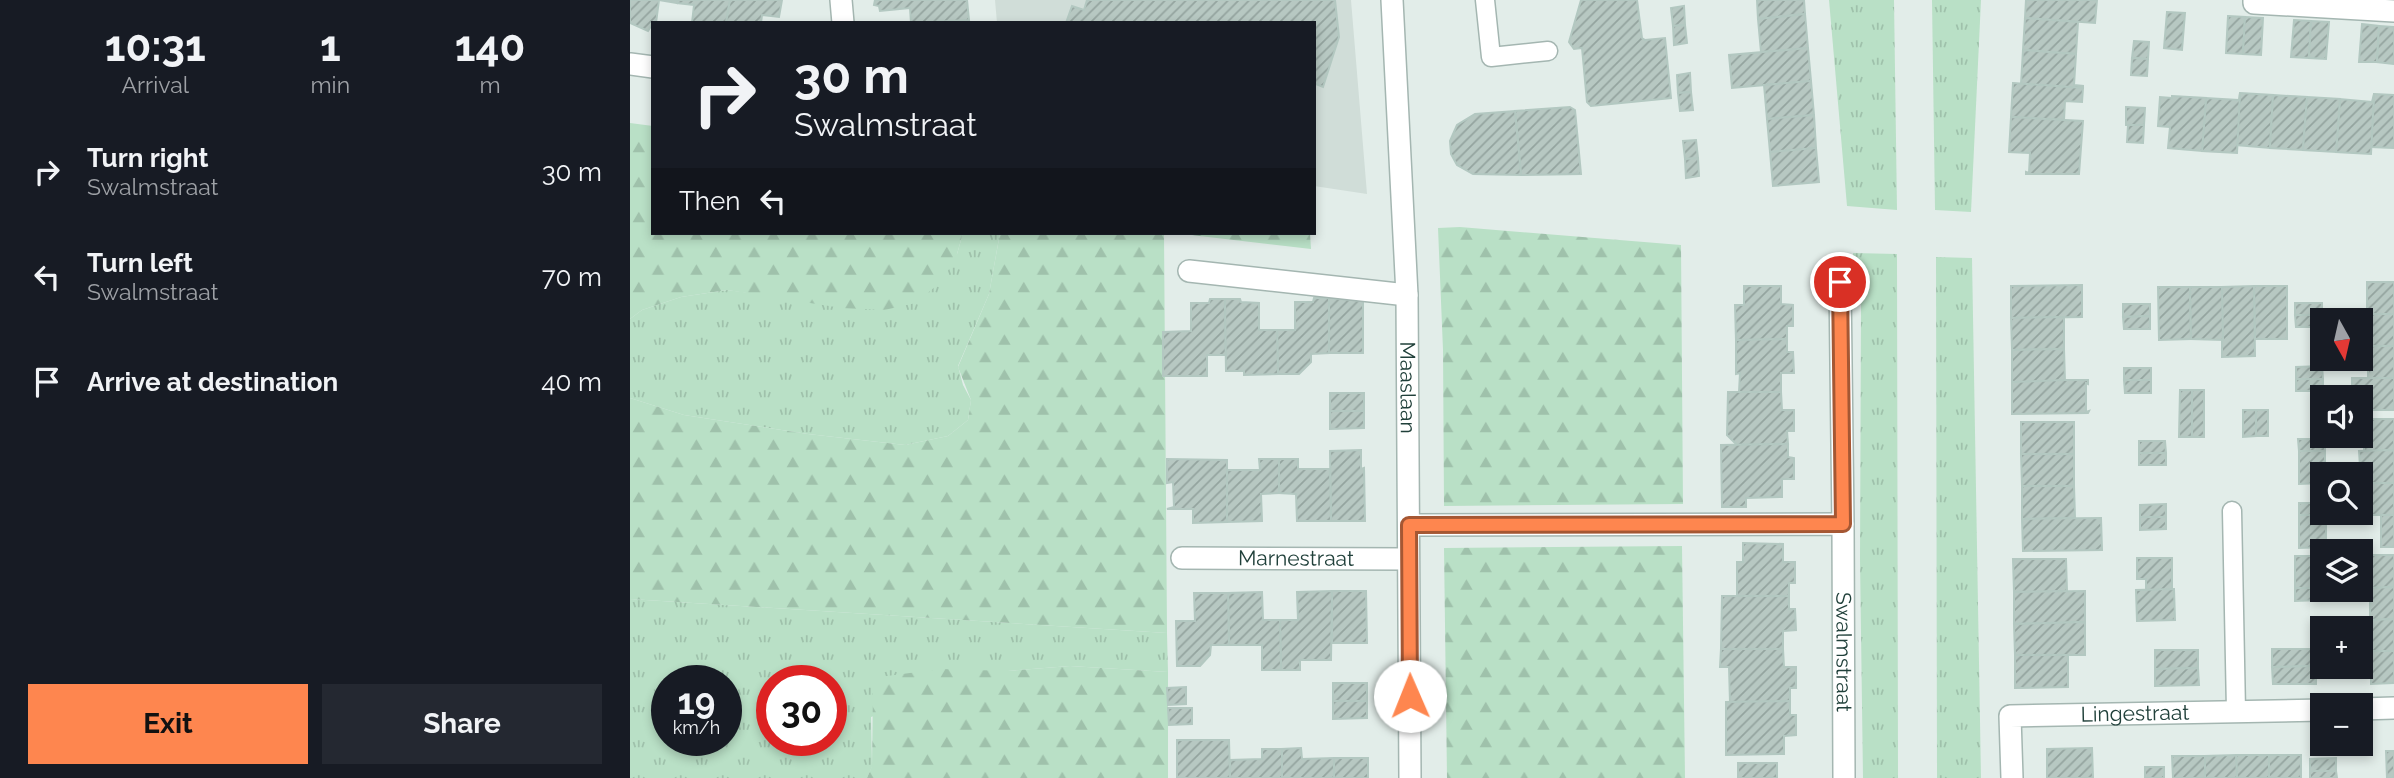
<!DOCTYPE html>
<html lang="en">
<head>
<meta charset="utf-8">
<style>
  :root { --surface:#171b24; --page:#242831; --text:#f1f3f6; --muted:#9ea1a6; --accent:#fe864f }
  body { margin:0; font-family:Raleway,sans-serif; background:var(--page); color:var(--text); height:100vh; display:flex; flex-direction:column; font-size:26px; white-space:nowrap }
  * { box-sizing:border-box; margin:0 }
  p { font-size:23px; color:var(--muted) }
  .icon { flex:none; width:38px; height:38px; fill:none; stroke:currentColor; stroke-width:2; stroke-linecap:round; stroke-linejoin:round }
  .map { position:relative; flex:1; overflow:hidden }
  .details { display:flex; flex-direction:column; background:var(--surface); width:630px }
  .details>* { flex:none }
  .hud { position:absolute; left:21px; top:21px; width:665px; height:214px; border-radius:0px; box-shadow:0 4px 10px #0003; background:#171b24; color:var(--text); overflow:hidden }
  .needle { width:46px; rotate:172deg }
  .buttons { position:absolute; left:1680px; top:308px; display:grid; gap:14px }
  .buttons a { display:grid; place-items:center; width:63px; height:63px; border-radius:0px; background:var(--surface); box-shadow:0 4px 10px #0003; font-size:35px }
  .speed { position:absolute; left:21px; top:665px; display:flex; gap:14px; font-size:35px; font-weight:700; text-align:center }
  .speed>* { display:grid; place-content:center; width:91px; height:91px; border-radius:50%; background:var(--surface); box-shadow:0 4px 10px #0003; line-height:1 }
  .speed small { font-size:18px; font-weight:400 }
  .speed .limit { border:10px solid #d22; background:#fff; color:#111 }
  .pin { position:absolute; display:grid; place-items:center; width:60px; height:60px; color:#fff; margin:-30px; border:4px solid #fff; border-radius:50%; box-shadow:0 2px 7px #0007 }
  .me { position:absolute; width:77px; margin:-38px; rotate:359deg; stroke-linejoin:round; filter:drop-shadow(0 0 5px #0008) }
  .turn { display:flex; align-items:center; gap:24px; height:147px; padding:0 28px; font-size:32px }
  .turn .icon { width:91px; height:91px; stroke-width:2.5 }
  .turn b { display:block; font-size:49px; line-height:60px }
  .then { display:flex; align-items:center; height:66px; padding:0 28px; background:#0003; gap:14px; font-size:26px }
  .eta { display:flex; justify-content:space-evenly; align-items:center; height:119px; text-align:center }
  .eta b { font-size:42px; font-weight:700; line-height:49px }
  .primary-button { display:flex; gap:14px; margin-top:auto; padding:14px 28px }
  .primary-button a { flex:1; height:80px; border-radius:0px; background:var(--accent); color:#111; font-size:28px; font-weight:700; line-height:80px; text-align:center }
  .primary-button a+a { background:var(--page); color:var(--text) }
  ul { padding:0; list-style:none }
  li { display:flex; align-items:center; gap:21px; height:105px; padding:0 28px }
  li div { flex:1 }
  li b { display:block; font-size:26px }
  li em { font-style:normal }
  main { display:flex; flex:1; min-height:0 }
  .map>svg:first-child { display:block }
</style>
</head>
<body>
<main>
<section class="details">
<div class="eta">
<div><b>10:31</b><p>Arrival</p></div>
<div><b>1</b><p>min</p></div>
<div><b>140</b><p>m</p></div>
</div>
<ul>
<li><svg class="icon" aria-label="right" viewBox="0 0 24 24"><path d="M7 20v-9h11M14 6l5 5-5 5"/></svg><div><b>Turn right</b><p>Swalmstraat</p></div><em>30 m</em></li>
<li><svg class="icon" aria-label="left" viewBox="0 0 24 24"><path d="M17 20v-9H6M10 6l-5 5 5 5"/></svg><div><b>Turn left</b><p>Swalmstraat</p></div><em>70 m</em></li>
<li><svg class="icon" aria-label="arrive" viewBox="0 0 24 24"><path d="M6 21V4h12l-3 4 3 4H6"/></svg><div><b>Arrive at destination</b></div><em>40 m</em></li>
</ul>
<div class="primary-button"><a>Exit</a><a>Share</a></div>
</section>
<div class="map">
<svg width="1764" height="778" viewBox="0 0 1764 778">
  <defs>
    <pattern id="grass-tufts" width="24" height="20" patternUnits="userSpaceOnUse" patternTransform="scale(1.75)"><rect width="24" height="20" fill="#b9e0c6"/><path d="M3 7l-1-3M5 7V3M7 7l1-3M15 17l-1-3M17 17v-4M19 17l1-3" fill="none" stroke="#9fc1ab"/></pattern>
    <pattern id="forest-firs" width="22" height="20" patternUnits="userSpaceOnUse" patternTransform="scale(1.75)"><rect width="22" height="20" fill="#b9e0c6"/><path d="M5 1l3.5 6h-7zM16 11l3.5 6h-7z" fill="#9fc1ab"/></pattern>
    <pattern id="building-hatch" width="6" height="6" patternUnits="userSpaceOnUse" patternTransform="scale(1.75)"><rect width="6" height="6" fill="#b7c8c2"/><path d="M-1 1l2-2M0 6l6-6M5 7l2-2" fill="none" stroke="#94a49f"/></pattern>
  </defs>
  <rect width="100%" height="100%" fill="#e2ede9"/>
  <polygon fill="#d0ddd8" points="365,0 721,0 737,194 684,186 684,23 367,23"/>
  <g fill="url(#grass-tufts)" fill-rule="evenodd">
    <polygon points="1199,0 1264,0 1267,210 1217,206"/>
    <polygon points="1302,0 1351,0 1341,212 1305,210"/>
    <polygon points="333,233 370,233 359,294 328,366 333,385 341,400 338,420 318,436 275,445 178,434 54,415 0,398 0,319 12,310 51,297 97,290 151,297 327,254"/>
    <polygon points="1223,253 1267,254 1268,778 1233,778 1230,559 1231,306"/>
    <polygon points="1306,257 1342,258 1351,778 1307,778"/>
    <path d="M0,599L537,633L538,672L440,666L378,671L241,717L242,767L237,778H0ZM37,681H96V740H37ZM142,681H201V740H142Z"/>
  </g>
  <g fill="url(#forest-firs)">
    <polygon points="0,123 23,126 23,233 333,233 327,254 313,280 286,303 254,310 212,308 97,290 51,297 12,310 0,319"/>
    <polygon points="830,227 1051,245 1053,504 814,506 813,350 808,228"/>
    <polygon points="370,233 534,233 537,633 0,599 0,398 54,415 178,434 275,445 318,436 338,420 341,400 328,367 359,294"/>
    <polygon points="544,233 680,233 681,249"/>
    <polygon points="1052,546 1055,778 817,778 814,548"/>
    <polygon points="440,666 538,672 538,778 237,778 242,766 243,689 249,677 311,669 378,671"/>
  </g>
  <g fill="url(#building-hatch)" stroke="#b3c8c1" stroke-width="2">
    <polygon points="0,0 47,0 47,3 29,0 26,23 23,23 18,31 0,23"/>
    <polygon points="47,0 100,0 96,23 62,23 64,5 47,3"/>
    <polygon points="100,0 152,0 149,17 132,15 131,23 96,23"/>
    <polygon points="245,0 337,0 339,20 281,23 280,8 250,11 249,6 244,5"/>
    <polygon points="457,0 705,0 709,37 693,87 686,84 684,86 684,23 436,23 442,6 454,10"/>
    <polygon points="951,0 1007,0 1012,38 1015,40 1035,38 1041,98 961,106 957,102 952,48 944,49 939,42"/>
    <polygon points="1127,0 1174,0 1175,14 1128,19"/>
    <polygon points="1396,0 1467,0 1465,23 1395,18"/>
    <polygon points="1054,6 1055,25 1043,26 1041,8"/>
    <polygon points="1537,12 1555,13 1552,50 1534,48"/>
    <polygon points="1175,14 1178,48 1131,52 1128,19"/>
    <polygon points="1598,16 1615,17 1613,54 1596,53"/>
    <polygon points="1615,17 1633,18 1631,55 1613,54"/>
    <polygon points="1395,18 1448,22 1446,54 1393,50"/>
    <polygon points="1664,20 1681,21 1679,58 1661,57"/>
    <polygon points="1681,21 1699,22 1696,59 1679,58"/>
    <polygon points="1732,24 1749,26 1747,62 1729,62"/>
    <polygon points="1055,25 1057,43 1044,45 1043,26"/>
    <polygon points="1749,26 1764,27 1764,64 1747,62"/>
    <polygon points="1504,41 1519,42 1518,59 1502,58"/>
    <polygon points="1178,48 1181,81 1102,88 1099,55"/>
    <polygon points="1393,50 1446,54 1444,85 1453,86 1453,88 1391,84"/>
    <polygon points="1502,58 1518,59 1517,76 1501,75"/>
    <polygon points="1060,73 1061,92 1048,93 1047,75"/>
    <polygon points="1181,81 1184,115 1137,119 1134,85"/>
    <polygon points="1383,83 1453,88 1452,102 1435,101 1434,120 1381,117"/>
    <polygon points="1061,92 1063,110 1050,111 1048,93"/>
    <polygon points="1610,93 1643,95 1640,148 1606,145"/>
    <polygon points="1610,93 1607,153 1572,151 1576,98 1609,100"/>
    <polygon points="1744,94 1764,95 1764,148 1741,147"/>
    <polygon points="1744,94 1741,154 1706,152 1710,99 1742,102"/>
    <polygon points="1643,95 1677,97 1673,150 1640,148"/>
    <polygon points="1542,96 1576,98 1572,151 1538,148 1540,127 1528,126 1530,97 1542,98"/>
    <polygon points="1677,97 1710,99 1706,152 1673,150"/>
    <polygon points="940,107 945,110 951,174 891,175 885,111"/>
    <polygon points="1496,107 1515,108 1514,125 1496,125"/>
    <polygon points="885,111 891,175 843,174 827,165 821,154 820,141 827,125 845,114"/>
    <polygon points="1184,115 1186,148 1140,152 1137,119"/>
    <polygon points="1381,117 1453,121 1449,174 1396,174 1396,172 1399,173 1400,153 1379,152"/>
    <polygon points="1498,125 1514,125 1513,143 1497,142"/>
    <polygon points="1066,140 1068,158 1055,159 1053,141"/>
    <polygon points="1186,148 1189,182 1143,186 1140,152"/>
    <polygon points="1068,158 1069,176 1056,178 1055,159"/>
    <rect x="1737" y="282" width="27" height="32"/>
    <polygon points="1452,285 1452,317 1381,318 1381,286"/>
    <polygon points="1114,286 1151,286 1151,304 1163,305 1163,326 1157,326 1157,339 1106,340 1105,305 1114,305"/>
    <polygon points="1624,286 1657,286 1657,339 1625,339"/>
    <polygon points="1624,286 1625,356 1592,357 1592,287"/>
    <polygon points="1528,287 1560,287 1561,339 1529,340"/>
    <polygon points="1560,287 1592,287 1593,340 1561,339"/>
    <polygon points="684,298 699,298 699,353 681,354 681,362 669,374 648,374 647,330 665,330 665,302 683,302"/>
    <polygon points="699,298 733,301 733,353 699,353"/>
    <polygon points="580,299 595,299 596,355 577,355 577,376 533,376 533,332 561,331 561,303 579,303"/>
    <polygon points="595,299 610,299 611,302 629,303 629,330 647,330 648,374 614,375 614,371 596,371"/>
    <rect x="1665" y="303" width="27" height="12"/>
    <polygon points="1493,304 1520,304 1520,316 1493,317"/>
    <polygon points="1737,314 1764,314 1764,346 1738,346"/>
    <polygon points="1665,315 1692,315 1692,327 1666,327"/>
    <polygon points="1520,316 1520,329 1494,329 1493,317"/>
    <polygon points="1434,317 1434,349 1382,350 1381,318"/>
    <polygon points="1157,339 1157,352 1163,352 1164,373 1151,373 1151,392 1109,392 1110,373 1106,374 1106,340"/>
    <rect x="1738" y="346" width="26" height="32"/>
    <polygon points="1434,349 1435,382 1382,382 1382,350"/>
    <polygon points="1692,366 1693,379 1666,379 1666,367"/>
    <rect x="1494" y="368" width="27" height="12"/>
    <polygon points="1722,378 1764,378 1764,410 1731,410 1731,397 1722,397"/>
    <rect x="1666" y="379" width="27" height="12"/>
    <polygon points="1434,380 1458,380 1458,384 1456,383 1456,412 1459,411 1458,413 1382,414 1382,382"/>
    <polygon points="1494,380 1521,380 1521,393 1495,393"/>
    <polygon points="1550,390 1562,390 1562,437 1549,437"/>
    <rect x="1562" y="390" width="12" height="47"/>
    <polygon points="1098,392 1151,392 1152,410 1164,410 1164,431 1157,431 1158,444 1107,445 1097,435"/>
    <rect x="700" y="393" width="34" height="18"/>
    <polygon points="1613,410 1626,410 1626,436 1613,437"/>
    <rect x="1626" y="410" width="12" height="26"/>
    <polygon points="700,411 734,411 734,428 700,429"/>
    <polygon points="1734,419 1764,419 1764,450 1734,451"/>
    <rect x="1391" y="422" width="53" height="32"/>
    <polygon points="1668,439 1695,439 1695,451 1669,451"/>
    <polygon points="1509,441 1535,441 1536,453 1509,453"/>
    <polygon points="1158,444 1158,457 1164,458 1164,479 1152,479 1152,497 1116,498 1116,507 1092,507 1091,445"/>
    <polygon points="731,450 731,469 734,468 735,521 701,521 700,451"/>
    <polygon points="1764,450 1764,483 1731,483 1729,451"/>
    <polygon points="1669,451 1695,451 1695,474 1692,474 1692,483 1669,484"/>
    <rect x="1509" y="453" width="27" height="12"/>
    <polygon points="1391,454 1444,454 1444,486 1392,486"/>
    <polygon points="537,459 597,460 597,522 563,523 563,509 537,509 544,507 543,482 537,483"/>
    <polygon points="629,459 649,459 649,493 631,494 632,521 597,522 597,470 630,470"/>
    <polygon points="649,459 668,459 668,469 700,469 701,521 667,521 666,494 649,493"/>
    <polygon points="1731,483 1764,483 1764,515 1730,515"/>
    <polygon points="1392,486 1444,486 1445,518 1392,519"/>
    <polygon points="1669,503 1692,503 1692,513 1696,513 1696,515 1669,515"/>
    <polygon points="1536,504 1536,517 1510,517 1510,505"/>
    <polygon points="1669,515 1696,515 1696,547 1669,548"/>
    <rect x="1751" y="515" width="13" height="32"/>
    <polygon points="1510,517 1536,517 1536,529 1510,530"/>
    <polygon points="1471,518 1472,550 1393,551 1392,519"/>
    <polygon points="1113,543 1153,544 1153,562 1165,562 1165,583 1159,583 1159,596 1107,596 1107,562 1113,562"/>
    <polygon points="1740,555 1764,555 1764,587 1740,588"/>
    <rect x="1665" y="556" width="26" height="32"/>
    <polygon points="1507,558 1542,558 1542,590 1516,590 1516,579 1507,579"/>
    <polygon points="1383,559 1436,559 1437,591 1384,592"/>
    <polygon points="1764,587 1764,619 1740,620 1740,588"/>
    <polygon points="1665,588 1691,588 1692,600 1665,601"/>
    <polygon points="1544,589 1545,620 1507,621 1506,590"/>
    <polygon points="702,591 701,660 670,660 670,670 651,670 650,620 668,620 667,592"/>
    <polygon points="702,591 736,591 737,643 702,643"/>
    <polygon points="1455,591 1455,622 1384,624 1384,592"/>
    <polygon points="632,592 633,620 650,620 651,670 632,670 632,645 599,645 598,593"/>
    <polygon points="564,593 598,593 599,645 581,645 580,655 570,666 547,666 546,621 565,621"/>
    <polygon points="1092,596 1159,596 1159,609 1165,609 1166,630 1153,631 1153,649 1091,649"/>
    <polygon points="1764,619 1764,651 1741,651 1740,620"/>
    <polygon points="1455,622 1455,655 1385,655 1384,624"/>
    <polygon points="1091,649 1153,649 1154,667 1166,667 1166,688 1160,688 1160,701 1100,702 1099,667 1090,667"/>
    <polygon points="1642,649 1686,649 1686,666 1642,667"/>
    <polygon points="1525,650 1568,650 1568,668 1525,669"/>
    <polygon points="1741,651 1764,651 1764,683 1741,684"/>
    <polygon points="1385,655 1438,655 1438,687 1385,688"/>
    <polygon points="1686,666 1686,684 1643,684 1642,667"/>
    <polygon points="1568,668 1569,685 1525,686 1525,669"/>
    <rect x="703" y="683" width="34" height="18"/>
    <polygon points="556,687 556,704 538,705 537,688"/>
    <polygon points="703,701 737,701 737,718 703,719"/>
    <polygon points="1160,701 1160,715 1166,715 1166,735 1154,736 1154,754 1096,755 1096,702"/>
    <polygon points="538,708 562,708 562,724 539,725"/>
    <polygon points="547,740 599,740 600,778 547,778"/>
    <polygon points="671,748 672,759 704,758 704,778 652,778 652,749"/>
    <polygon points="1462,748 1463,778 1417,778 1417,749"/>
    <polygon points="632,749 652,749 652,778 600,778 600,760 632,759"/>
    <polygon points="1756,751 1764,751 1764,778 1757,778"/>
    <polygon points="1606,755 1639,755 1639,778 1607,778"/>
    <polygon points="1606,755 1607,778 1575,778 1575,756"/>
    <rect x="1639" y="755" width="32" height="23"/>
    <polygon points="1542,756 1575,756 1575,778 1543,778"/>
    <rect x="704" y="758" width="34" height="20"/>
    <polygon points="1706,758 1706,771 1680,771 1680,759"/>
    <rect x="1108" y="763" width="39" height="15"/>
    <rect x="1515" y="767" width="19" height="11"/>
    <polygon points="1680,771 1706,771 1707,778 1680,778"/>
  </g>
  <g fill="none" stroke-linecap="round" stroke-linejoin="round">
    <defs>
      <g id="lane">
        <polyline points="855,0 861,57 918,51"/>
        <polyline points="1602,511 1606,711"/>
      </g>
      <g id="street">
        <polyline points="211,0 213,23"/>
        <path id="s1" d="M762,0L777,295L780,778"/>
        <polyline points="1624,0 1624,3 1764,11"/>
        <polyline points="0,64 23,67"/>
        <polyline points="559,271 777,295"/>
        <polyline points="1210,282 1213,524"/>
        <path id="s2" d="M779,525L1213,524L1214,778"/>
        <path id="s3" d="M552,558L778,559"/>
        <polyline points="1731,709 1764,708"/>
        <path id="s4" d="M1382,778L1380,716L1692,710"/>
      </g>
    </defs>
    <use href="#lane" stroke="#a4b6b1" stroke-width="21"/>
    <use href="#street" stroke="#a4b6b1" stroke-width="24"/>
    <use href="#lane" stroke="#fff" stroke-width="18"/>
    <use href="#street" stroke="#fff" stroke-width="21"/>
  </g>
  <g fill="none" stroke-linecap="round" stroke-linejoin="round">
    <defs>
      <polyline id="route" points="780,696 779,525 1213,524 1210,282"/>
    </defs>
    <use href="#route" stroke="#a55733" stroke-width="18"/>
    <use href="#route" stroke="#fe864f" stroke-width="12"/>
  </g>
  <g text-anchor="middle" stroke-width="5" stroke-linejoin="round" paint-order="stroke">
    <g font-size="21" fill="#20403a" stroke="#f3f9f6">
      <text dy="7" stroke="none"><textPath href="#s1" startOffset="388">Maaslaan</textPath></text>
      <text dy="7" stroke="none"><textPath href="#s3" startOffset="114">Marnestraat</textPath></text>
      <text dy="7" stroke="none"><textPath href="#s2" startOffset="562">Swalmstraat</textPath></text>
      <text dy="7" stroke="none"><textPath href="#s4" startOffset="187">Lingestraat</textPath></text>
    </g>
  </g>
</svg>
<div class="buttons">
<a><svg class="needle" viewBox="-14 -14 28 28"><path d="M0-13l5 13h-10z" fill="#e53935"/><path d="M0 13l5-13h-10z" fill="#9ea1a6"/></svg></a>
<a><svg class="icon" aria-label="sound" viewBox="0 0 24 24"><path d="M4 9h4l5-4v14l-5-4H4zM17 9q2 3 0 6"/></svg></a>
<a><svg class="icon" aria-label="search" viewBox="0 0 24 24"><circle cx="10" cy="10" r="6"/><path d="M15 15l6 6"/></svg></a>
<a><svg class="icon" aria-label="layers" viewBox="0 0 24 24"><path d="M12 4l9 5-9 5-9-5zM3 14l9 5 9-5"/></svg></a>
<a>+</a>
<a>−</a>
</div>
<div class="speed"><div>19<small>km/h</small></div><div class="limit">30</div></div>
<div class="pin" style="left:1210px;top:282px;background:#d93025"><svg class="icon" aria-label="arrive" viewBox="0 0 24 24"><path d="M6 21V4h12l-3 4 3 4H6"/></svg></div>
<svg class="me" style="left:780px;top:696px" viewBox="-20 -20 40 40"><circle r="19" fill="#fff"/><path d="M0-13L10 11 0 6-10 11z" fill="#fe864f"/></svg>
<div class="hud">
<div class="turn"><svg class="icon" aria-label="right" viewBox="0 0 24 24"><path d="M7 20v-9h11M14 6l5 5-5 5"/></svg><div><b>30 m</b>Swalmstraat</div></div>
<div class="then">Then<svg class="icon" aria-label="left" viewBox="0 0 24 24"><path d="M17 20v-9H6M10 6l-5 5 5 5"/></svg></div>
</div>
</div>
</main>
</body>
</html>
